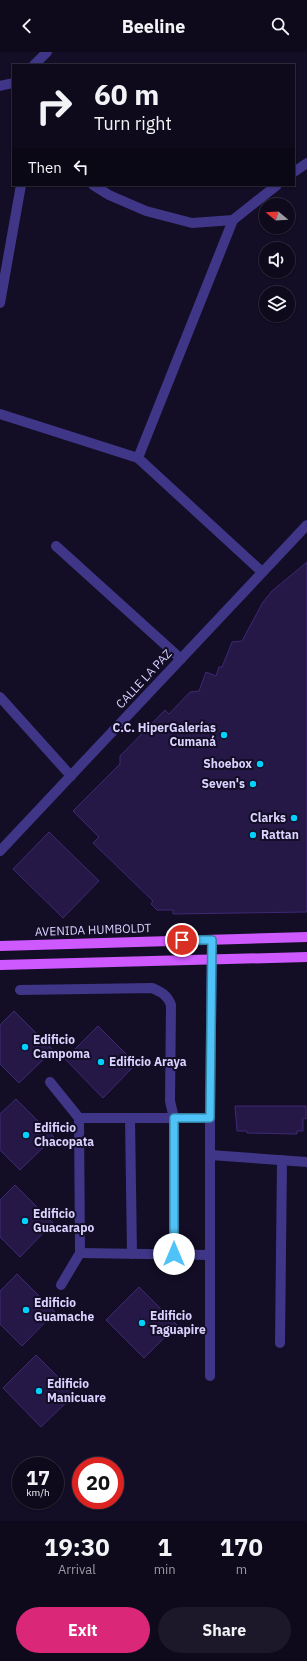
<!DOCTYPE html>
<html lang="en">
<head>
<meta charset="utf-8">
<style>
  :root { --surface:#0e0a1c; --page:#1c1829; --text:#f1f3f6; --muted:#9b9aa3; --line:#2e2b3b; --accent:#db2777 }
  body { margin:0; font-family:"IBM Plex Sans",sans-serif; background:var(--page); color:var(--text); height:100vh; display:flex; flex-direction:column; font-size:15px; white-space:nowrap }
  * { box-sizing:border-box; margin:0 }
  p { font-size:13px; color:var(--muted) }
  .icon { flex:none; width:22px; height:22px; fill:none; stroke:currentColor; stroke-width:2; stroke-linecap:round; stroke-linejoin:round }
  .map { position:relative; height:1469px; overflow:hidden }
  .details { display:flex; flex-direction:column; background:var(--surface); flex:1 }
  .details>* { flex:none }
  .hud { position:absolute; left:12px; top:12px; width:283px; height:122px; border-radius:0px; box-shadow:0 1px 3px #0004,0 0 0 1px var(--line); background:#0e0a1c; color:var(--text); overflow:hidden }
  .needle { width:26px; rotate:288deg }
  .controls { position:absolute; left:259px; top:146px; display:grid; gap:8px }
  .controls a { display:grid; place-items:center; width:36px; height:36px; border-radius:50%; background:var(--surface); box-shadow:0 1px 3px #0004,0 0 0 1px var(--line); font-size:20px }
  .speed { position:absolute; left:12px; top:1405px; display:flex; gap:8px; font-size:20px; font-weight:700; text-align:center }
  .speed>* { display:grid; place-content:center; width:52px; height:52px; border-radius:50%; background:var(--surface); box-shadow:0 1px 3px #0004,0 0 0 1px var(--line); line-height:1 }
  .speed small { font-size:10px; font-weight:400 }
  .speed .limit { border:6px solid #d22; background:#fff; color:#111 }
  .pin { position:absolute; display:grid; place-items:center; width:34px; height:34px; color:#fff; margin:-17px; border:2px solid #fff; border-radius:50%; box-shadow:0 1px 4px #0007 }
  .me { position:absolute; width:44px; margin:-22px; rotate:0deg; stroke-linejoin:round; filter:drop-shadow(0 0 3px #0008) }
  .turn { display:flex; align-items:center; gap:14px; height:84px; padding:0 16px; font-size:18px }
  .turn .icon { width:52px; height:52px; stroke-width:2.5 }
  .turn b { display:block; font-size:28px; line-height:34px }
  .then { display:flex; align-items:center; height:38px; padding:0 16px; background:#0003; gap:8px; font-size:15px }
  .eta { display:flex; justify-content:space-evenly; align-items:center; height:68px; text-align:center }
  .eta b { font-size:24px; font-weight:700; line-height:28px }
  .button { display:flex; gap:8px; margin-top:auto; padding:8px 16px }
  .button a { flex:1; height:46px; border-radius:24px; background:var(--accent); color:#fff; font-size:16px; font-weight:700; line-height:46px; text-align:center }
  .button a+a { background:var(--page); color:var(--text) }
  header { display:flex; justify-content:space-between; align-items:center; height:52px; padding:0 16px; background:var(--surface); font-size:18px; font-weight:700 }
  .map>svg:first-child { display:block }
</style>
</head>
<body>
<header><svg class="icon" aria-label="back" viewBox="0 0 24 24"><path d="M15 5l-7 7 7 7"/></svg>Beeline<svg class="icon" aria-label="search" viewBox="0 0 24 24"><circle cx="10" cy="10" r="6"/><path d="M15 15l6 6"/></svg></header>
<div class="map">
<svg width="307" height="1469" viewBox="0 0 307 1469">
  <rect width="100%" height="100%" fill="#130d25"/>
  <g fill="#251847" stroke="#3e2975">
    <polygon points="307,510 307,860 173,862 173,858 157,858 151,852 153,849 93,791 99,785 73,759 120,712 120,704 165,658 169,662 190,640 199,639 206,620 216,624 219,615 222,615 232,590 242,589 263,550 272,539"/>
    <polygon points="49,780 99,829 63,866 13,817"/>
    <polygon points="14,959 53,998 19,1031 0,1012 0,973"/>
    <polygon points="98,974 136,1012 103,1046 65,1007"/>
    <polygon points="16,1047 54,1085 20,1118 0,1098 0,1062"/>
    <polygon points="235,1054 306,1054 306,1067 303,1066 303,1079 297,1079 297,1082 247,1081 247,1079 237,1079"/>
    <polygon points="15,1133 53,1171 20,1205 0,1185 0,1148"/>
    <polygon points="17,1222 55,1260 22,1294 0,1272 0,1239"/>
    <polygon points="139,1235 177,1273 144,1306 106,1268"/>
    <polygon points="36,1303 75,1342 41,1375 3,1336"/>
  </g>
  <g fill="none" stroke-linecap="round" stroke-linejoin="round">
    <g stroke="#3f3687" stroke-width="10">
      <polyline points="34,13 47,0"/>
      <polyline points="0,34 13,31"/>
      <polyline points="294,120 307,111"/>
      <polyline points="93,133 109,143 146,159 192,171 233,168"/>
      <polyline points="0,251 21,133"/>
      <polyline points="0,362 138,406 262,520"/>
      <polyline points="138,406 233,168 277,133"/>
      <polyline points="56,494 181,607"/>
      <polyline points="0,645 71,724"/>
      <polyline points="0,799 307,473"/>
      <path d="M20,938L152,936C162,940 168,944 171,953L170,1049L174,1066V1202"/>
      <polyline points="50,1030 79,1066 80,1201 61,1233"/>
      <polyline points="79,1066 210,1066"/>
      <polyline points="130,1066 132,1202"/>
      <polyline points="210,1103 307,1110"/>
      <polyline points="80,1201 210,1203"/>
      <polyline points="280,1291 282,1108"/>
      <polyline points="210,1324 210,1066 212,888"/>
    </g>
    <g stroke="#cd59ff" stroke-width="10">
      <polyline points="0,894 307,885"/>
      <polyline points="0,913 307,905"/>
    </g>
  </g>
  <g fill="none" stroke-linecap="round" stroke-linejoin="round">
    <defs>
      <polyline id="route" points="174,1202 174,1066 210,1066 212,888 182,888"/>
    </defs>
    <use href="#route" stroke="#337fa1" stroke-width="10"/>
    <use href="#route" stroke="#4fc3f7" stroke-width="7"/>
  </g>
  <g fill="#00d1fd" stroke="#130d25" stroke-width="1.5">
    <circle cx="224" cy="683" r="4"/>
    <circle cx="260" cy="712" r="4"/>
    <circle cx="253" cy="732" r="4"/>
    <circle cx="294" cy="766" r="4"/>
    <circle cx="253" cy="783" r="4"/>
    <circle cx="25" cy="995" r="4"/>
    <circle cx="101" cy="1010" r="4"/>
    <circle cx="26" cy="1083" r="4"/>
    <circle cx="25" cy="1169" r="4"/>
    <circle cx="26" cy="1258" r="4"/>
    <circle cx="142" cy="1271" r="4"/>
    <circle cx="39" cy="1339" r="4"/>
  </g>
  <g text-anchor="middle" stroke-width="4" stroke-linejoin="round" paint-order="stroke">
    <g font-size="12" fill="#dad2ff" stroke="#130d25">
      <text transform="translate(144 627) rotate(-47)" y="4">CALLE LA PAZ</text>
      <text transform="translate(93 878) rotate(-2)" y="4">AVENIDA HUMBOLDT</text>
    </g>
    <g font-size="12" font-weight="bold" fill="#dad2ff" stroke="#130d25" text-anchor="start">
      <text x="216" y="680" text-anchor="end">C.C. HiperGalerías<tspan x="216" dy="14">Cumaná</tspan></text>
      <text x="252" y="716" text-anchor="end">Shoebox</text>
      <text x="245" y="736" text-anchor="end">Seven's</text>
      <text x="286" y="770" text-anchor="end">Clarks</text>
      <text x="261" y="787">Rattan</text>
      <text x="33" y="992">Edificio<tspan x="33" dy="14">Campoma</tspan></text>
      <text x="109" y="1014">Edificio Araya</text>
      <text x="34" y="1080">Edificio<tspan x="34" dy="14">Chacopata</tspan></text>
      <text x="33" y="1166">Edificio<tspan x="33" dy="14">Guacarapo</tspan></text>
      <text x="34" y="1255">Edificio<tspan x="34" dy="14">Guamache</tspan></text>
      <text x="150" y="1268">Edificio<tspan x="150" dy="14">Taguapire</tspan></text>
      <text x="47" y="1336">Edificio<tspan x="47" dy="14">Manicuare</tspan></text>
    </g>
  </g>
</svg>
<div class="controls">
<a><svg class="needle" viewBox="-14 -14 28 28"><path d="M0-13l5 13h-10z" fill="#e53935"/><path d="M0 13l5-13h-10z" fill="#9b9aa3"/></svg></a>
<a><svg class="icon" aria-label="sound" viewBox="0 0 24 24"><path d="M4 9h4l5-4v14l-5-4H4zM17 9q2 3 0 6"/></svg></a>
<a><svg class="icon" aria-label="layers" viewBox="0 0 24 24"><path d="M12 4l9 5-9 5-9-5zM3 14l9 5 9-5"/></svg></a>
</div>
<div class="speed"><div>17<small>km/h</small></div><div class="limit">20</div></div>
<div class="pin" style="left:182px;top:888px;background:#d93025"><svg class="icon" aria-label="arrive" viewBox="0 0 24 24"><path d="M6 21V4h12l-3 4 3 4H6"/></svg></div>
<svg class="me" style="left:174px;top:1202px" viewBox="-20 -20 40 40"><circle r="19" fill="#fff"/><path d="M0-13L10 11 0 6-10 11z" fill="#4fc3f7"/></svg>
<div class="hud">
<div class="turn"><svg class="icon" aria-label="right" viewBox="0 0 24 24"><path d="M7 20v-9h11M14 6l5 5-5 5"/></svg><div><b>60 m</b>Turn right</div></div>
<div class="then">Then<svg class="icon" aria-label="left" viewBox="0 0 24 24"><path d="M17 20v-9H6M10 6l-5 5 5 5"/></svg></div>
</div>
</div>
<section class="details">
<div class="eta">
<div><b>19:30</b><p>Arrival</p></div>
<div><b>1</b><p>min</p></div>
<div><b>170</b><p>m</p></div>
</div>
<div class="button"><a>Exit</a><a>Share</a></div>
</section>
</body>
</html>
